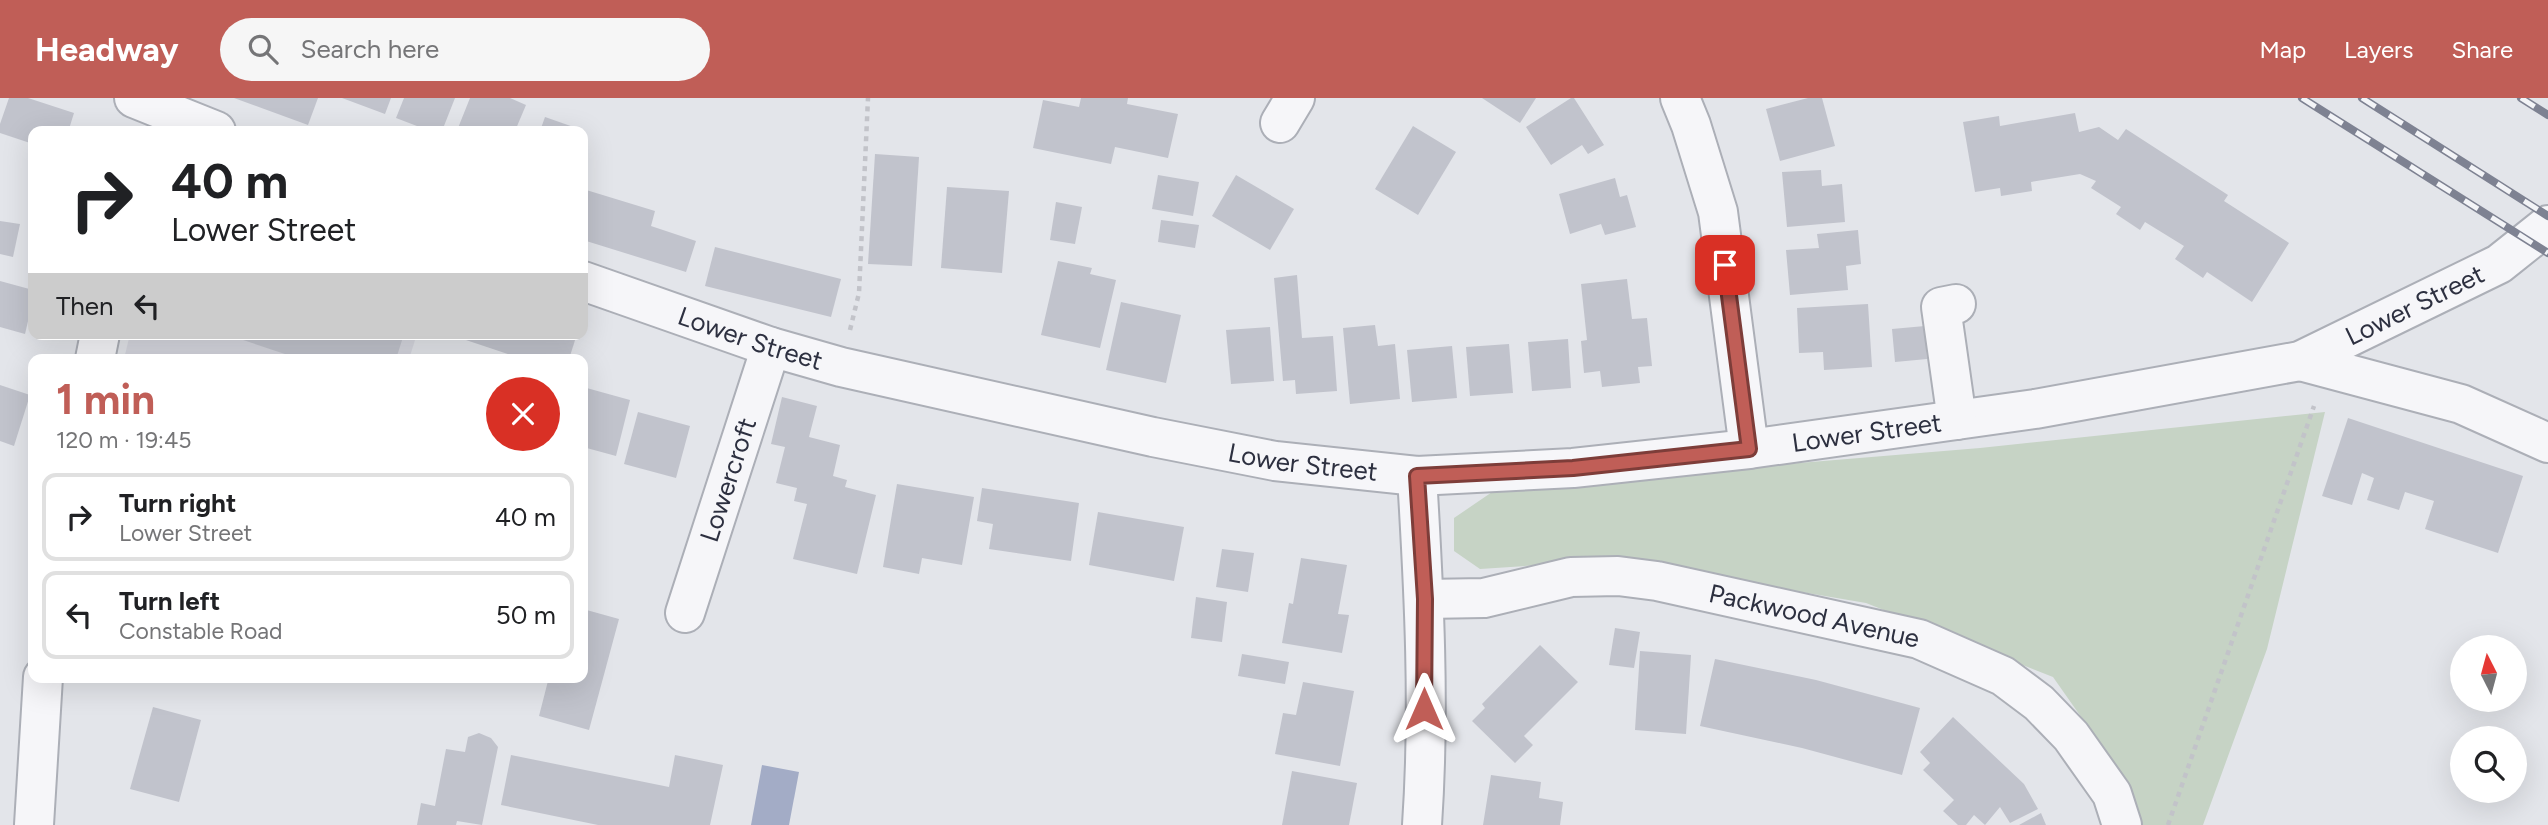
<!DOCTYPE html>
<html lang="en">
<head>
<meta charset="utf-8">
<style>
  :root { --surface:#fff; --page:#f6f6f6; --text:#202124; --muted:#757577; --line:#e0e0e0; --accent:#c05e57 }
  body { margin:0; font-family:Figtree,sans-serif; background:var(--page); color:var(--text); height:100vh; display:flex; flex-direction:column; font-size:26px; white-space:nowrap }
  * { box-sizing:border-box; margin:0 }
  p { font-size:23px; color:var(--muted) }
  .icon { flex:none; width:38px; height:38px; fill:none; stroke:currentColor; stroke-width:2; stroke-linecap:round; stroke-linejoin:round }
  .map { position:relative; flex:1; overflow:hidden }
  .sheet { position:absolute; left:28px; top:256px; width:560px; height:329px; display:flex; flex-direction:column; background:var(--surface); border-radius:14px; box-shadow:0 7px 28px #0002 }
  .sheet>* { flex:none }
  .guide { position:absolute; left:28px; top:28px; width:560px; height:214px; border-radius:14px; box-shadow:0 7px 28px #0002; background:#fff; color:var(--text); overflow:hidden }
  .needle { width:46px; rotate:354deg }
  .tools { position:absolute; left:2450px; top:537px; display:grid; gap:14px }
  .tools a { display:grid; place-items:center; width:77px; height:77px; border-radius:50%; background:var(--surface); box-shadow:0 7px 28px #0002; font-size:35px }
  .pin { position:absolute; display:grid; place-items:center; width:60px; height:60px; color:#fff; margin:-30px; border-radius:14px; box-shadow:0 4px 10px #0006 }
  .me { position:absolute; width:77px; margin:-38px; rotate:0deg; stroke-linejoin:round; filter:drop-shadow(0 0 5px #0008) }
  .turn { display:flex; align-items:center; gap:24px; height:147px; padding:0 28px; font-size:32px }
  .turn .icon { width:91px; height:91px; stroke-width:2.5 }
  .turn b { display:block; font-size:49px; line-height:60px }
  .then { display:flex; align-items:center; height:66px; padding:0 28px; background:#0003; gap:14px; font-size:26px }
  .round { display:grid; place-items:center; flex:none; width:74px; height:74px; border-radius:37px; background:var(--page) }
  .head { display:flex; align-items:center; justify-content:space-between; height:119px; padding:0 28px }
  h1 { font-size:42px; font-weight:700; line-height:52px; color:var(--accent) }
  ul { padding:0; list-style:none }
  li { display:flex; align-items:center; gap:21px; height:88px; margin:0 14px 10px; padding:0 14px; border:4px solid var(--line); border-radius:14px }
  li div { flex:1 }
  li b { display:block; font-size:26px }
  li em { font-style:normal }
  header { display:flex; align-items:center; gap:42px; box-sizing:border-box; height:98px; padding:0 35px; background:var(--accent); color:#fff }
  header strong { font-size:33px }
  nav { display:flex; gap:38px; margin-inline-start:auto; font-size:24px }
  .search { width:490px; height:63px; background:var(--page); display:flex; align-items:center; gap:18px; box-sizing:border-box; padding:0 24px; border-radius:38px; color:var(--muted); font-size:26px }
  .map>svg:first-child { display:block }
</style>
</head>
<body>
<header>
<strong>Headway</strong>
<div class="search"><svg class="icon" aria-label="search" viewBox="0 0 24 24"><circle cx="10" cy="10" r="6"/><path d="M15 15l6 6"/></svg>Search here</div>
<nav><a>Map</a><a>Layers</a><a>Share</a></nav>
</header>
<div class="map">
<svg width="2548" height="727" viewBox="0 0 2548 727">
  <rect width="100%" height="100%" fill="#e3e5ea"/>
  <polygon fill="#d6d7df" points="130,236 417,236 409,261 124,261"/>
  <polygon fill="#c6d3c5" points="2325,314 2267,551 2203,727 2136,727 2117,670 2053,579 1866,505 1613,462 1480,471 1454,453 1454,420 1498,390 1980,350"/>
  <polygon fill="#a3acc6" points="762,667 799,674 789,727 751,727"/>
  <g fill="#c1c3cc">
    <polygon points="9,0 28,0 74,15 69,31 74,33 33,33 33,46 0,35 0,26"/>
    <polygon points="234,0 318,0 308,27"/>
    <polygon points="342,0 391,0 385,16"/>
    <polygon points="404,0 455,0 442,33 430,33 396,20"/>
    <polygon points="470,0 510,0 526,7 515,33 466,33 458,30"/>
    <polygon points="1081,0 1128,0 1127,6 1178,16 1168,60 1115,49 1111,66 1033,50 1043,2 1079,9"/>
    <polygon points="1482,0 1536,0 1520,25"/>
    <polygon points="1571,0 1574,0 1604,47 1588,56 1582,47 1551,67 1526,29"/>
    <polygon points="1808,0 1822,0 1835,48 1780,63 1766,11"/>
    <polygon points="2075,15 2079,34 2099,29 2118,42 2126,31 2228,97 2224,103 2289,145 2252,204 2207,174 2203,180 2175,161 2184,148 2145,124 2140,132 2116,116 2121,109 2091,90 2096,83 2080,76 2031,84 2032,93 2001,98 2000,90 1975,94 1963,24 1999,18 2000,28"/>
    <polygon points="545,19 585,33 540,33"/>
    <polygon points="1413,28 1456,54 1418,117 1375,91"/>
    <polygon points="875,56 919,59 912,168 868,166"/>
    <polygon points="1821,72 1822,88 1842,86 1845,124 1787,129 1782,74"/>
    <polygon points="1158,77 1199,84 1193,118 1152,111"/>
    <polygon points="1236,77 1294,111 1270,152 1212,118"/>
    <polygon points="1615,80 1620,99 1627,97 1636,129 1605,137 1601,126 1570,136 1559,96"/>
    <polygon points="947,89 1009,93 1002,175 941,170"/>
    <polygon points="583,91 655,113 651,128 696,143 686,174 583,142"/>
    <polygon points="1056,104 1082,109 1075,146 1050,142"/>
    <polygon points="1161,122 1199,127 1195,150 1158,144"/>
    <polygon points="0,123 20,126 13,159 0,156"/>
    <polygon points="1858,132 1861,166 1846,168 1848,192 1790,197 1786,152 1819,150 1817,136"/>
    <polygon points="715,149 841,181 831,219 705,188"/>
    <polygon points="1058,163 1092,170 1090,176 1116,182 1100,250 1041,237"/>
    <polygon points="1297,177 1302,240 1333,238 1337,293 1296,296 1295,282 1283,283 1274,180"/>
    <polygon points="1627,181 1632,221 1647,220 1652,268 1638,269 1640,285 1602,289 1600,273 1584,275 1581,243 1587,242 1581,186"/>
    <polygon points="0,183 33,192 33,202 25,236 0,229"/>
    <polygon points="1121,204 1181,217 1166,285 1106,272"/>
    <polygon points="1868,206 1872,269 1824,272 1823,254 1799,255 1797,210"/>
    <polygon points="1375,227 1378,248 1395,246 1400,301 1350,306 1343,230"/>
    <polygon points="1925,228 1927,261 1895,264 1892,231"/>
    <polygon points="1270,229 1274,283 1231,286 1226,232"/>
    <polygon points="225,236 404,236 396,261 300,261"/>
    <polygon points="448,236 577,236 569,261 523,261"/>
    <polygon points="1568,241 1571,290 1532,293 1528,244"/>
    <polygon points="1509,246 1513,295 1470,298 1466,249"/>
    <polygon points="1452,248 1457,300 1412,304 1407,252"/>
    <polygon points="0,287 30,297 14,348 0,343"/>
    <polygon points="583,289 630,302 616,358 583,349"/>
    <polygon points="782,299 817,308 809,339 840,347 833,378 847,382 845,389 876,397 857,476 793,461 807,406 794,403 797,390 776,385 785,349 771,346"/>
    <polygon points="638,314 690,328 676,380 624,366"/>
    <polygon points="2348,320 2523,378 2498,455 2425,431 2434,403 2405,394 2399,412 2367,402 2374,380 2362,375 2352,407 2322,398"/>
    <polygon points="897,386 974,399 962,467 922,460 919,476 883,469"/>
    <polygon points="982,390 1079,405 1071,463 989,451 993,426 977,423"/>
    <polygon points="1098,414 1184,429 1174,483 1089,467"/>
    <polygon points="1222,451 1254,455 1248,494 1216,489"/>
    <polygon points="1301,460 1347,467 1338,516 1349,517 1342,555 1282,545 1289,505 1293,506"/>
    <polygon points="1196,499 1227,504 1222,544 1191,540"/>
    <polygon points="583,511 619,521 589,632 539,618 549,579 583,579"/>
    <polygon points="1615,530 1640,534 1634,570 1609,567"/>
    <polygon points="1540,547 1578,584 1524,638 1533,647 1515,665 1472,623 1485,610 1482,606"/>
    <polygon points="1640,553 1691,557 1686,636 1635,632"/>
    <polygon points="1242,556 1289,564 1285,586 1238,578"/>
    <polygon points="1715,561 1816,582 1920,610 1902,677 1802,650 1700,628"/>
    <polygon points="1303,584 1354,593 1340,668 1275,656 1283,615 1296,617"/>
    <polygon points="153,609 201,622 179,704 130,691"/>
    <polygon points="1953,619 2024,686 2038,711 2010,725 2000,709 1985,727 1974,717 1966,727 1958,727 1943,713 1954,702 1923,672 1930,665 1920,654"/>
    <polygon points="479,635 491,640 498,649 482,727 457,723 456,727 417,727 421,705 435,708 446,651 465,654 468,639"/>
    <polygon points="511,657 669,689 675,657 723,667 710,727 598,727 501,707"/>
    <polygon points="1292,673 1357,685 1349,727 1282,727"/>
    <polygon points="1491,677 1541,684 1539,700 1563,704 1560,727 1483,727"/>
    <polygon points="2041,715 2046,727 2019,727"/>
  </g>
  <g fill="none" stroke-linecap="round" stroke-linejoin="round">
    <defs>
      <g id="minor">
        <polyline points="134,0 216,33"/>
        <polyline points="1680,0 1691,27 1718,114 1749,351"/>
        <polyline points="1280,25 1295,0"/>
        <path id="s1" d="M583,183L771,249L841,269L1153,339L1275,363L1417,378L1573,370L1749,351L2035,311L2300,263L2499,166L2548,127"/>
        <polyline points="1956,206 1941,209 1957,322"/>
        <polyline points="95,261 100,236"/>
        <polyline points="2300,263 2461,306 2548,345"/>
        <path d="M1417,378C1424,494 1430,611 1422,727"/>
        <path id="s2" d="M1425,501L1484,500L1571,479L1618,478L1657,483L1919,541L2003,578L2039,605L2071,638L2112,696L2122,727"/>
        <path id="s3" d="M685,515L771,249"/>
        <polyline points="34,727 43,579"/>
      </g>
    </defs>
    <use href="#minor" stroke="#acafb7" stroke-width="42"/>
    <g stroke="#c2c3c9" stroke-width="4.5" stroke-dasharray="5 5" stroke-linecap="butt">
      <polyline points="850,232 859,195 868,0"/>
      <polyline points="2168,727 2314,308"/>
    </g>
    <use href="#minor" stroke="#f6f6f9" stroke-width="38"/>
    <defs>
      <g id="rail">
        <polyline points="2302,0 2548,155"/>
        <polyline points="2362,0 2548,118"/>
        <polyline points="2521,0 2548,17"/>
      </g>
    </defs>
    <use href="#rail" stroke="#7e8292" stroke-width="8"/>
    <use href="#rail" stroke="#f3f4f7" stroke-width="5" stroke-dasharray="16" stroke-linecap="butt"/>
  </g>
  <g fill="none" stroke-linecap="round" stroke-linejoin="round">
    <defs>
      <polyline id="route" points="1424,611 1425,501 1417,378 1573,370 1749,351 1725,167"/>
    </defs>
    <use href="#route" stroke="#7d3d39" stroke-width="18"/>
    <use href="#route" stroke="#c05e57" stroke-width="12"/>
  </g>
  <g text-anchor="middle" stroke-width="5" stroke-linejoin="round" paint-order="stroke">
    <g font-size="26" fill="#2d3040" stroke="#f3f4f7">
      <text dy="9" stroke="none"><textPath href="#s1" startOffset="1878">Lower Street</textPath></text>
      <text dy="9" stroke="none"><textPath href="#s1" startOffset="177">Lower Street</textPath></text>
      <text dy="9" stroke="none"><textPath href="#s1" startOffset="1311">Lower Street</textPath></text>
      <text dy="9" stroke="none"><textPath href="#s1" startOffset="744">Lower Street</textPath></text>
      <text dy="9" stroke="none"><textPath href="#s3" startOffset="140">Lowercroft</textPath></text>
      <text dy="9" stroke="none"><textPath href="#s2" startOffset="396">Packwood Avenue</textPath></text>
    </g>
  </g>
</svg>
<div class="tools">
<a><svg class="needle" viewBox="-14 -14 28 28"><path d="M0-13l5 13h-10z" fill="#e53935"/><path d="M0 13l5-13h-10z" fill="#757577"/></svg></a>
<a><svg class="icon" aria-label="search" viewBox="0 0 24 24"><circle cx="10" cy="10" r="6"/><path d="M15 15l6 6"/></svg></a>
</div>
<div class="pin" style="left:1725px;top:167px;background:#d93025"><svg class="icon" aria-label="arrive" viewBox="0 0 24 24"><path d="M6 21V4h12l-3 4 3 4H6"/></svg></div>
<svg class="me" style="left:1424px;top:611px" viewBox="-20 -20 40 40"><path d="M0-17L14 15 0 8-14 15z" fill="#c05e57" stroke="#fff" stroke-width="4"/></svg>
<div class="guide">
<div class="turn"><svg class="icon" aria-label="right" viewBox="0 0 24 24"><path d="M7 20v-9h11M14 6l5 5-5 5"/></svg><div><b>40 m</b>Lower Street</div></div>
<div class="then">Then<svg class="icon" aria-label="left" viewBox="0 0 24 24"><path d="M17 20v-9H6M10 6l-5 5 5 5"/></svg></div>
</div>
<section class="sheet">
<div class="head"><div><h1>1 min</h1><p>120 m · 19:45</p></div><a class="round" style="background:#d93025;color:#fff"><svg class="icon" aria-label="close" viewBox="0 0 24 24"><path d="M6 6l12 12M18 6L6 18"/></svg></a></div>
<ul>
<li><svg class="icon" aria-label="right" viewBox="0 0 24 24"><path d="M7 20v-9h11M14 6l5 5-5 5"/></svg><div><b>Turn right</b><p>Lower Street</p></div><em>40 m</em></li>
<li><svg class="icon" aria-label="left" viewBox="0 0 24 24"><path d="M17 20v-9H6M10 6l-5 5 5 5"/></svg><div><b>Turn left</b><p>Constable Road</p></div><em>50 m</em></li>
</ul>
</section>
</div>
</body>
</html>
